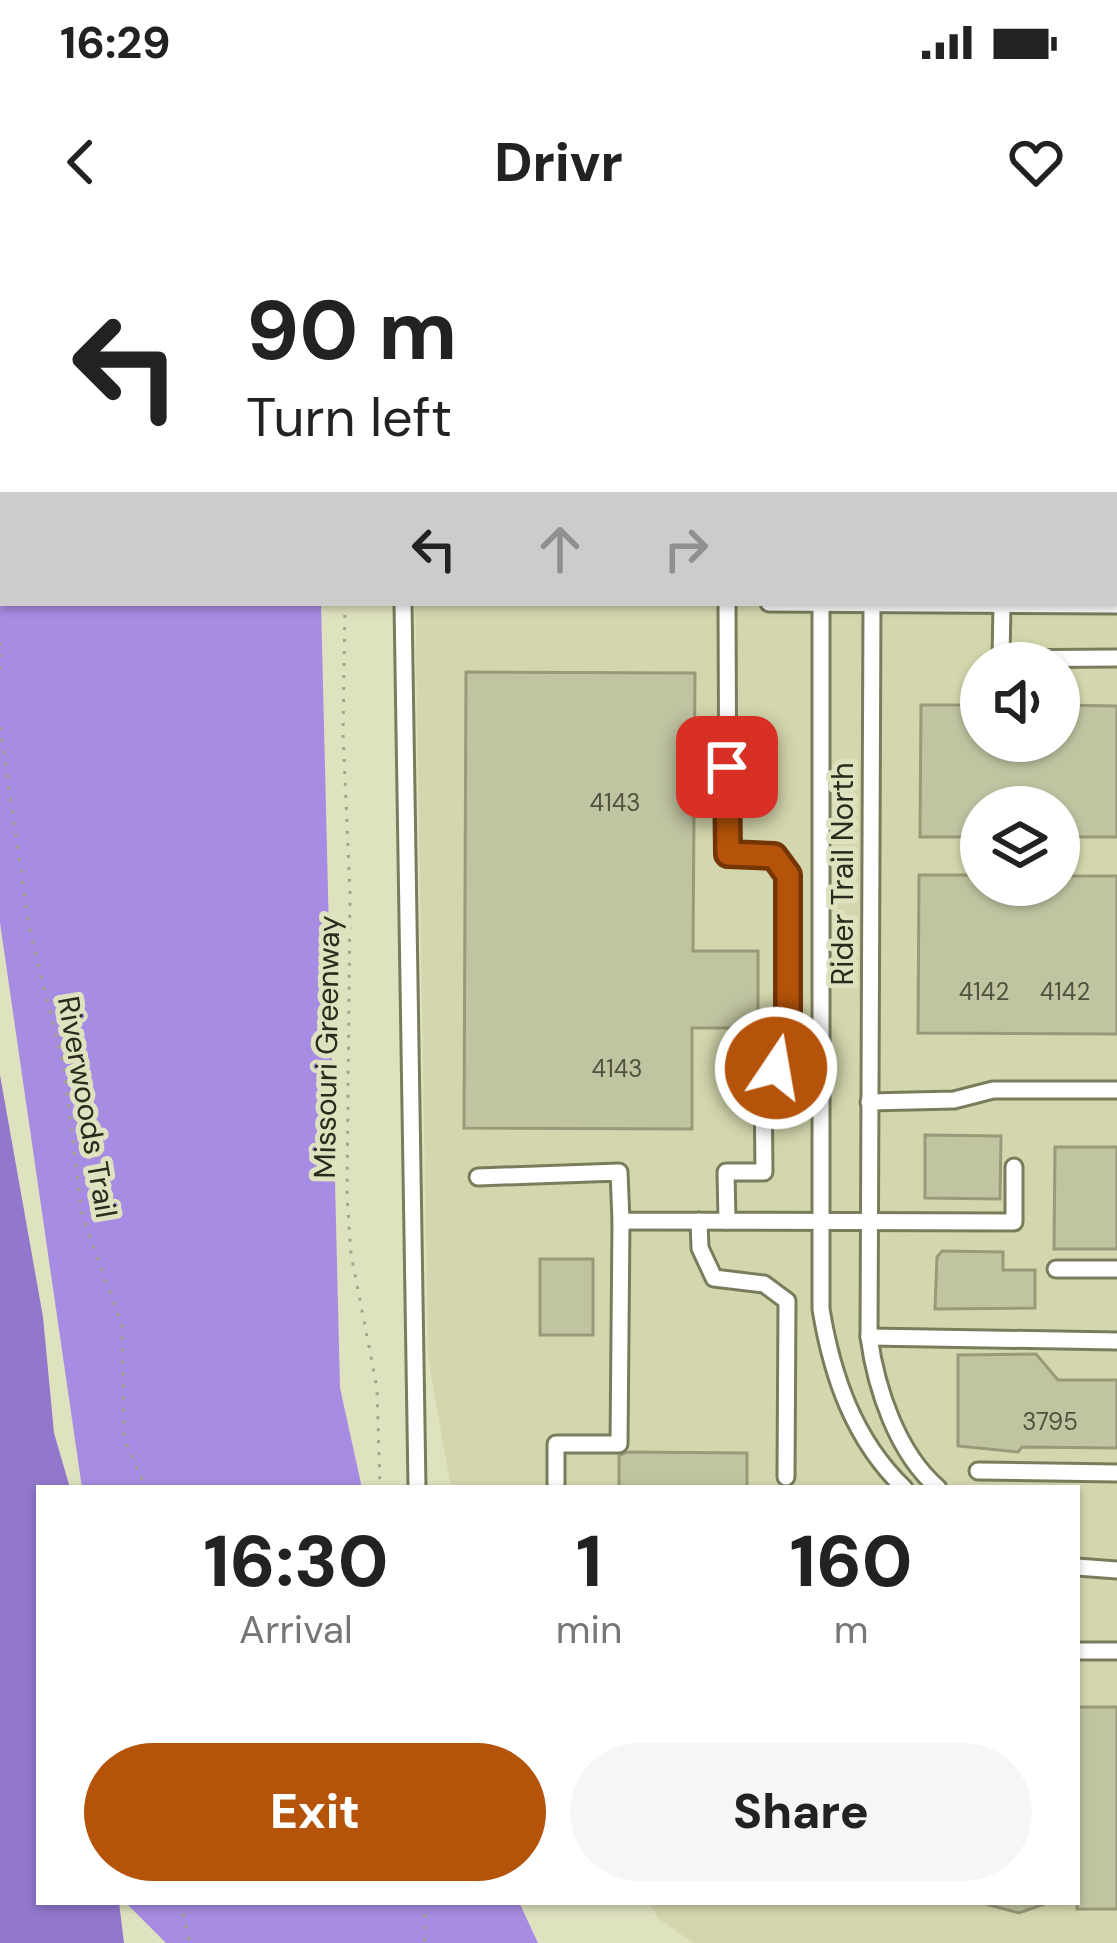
<!DOCTYPE html>
<html lang="en">
<head>
<meta charset="utf-8">
<style>
  :root { --surface:#fff; --page:#f6f6f6; --text:#222; --muted:#767676; --accent:#b45309 }
  body { margin:0; font-family:"DM Sans",sans-serif; background:var(--page); color:var(--text); height:100vh; display:flex; flex-direction:column; font-size:45px; white-space:nowrap }
  * { box-sizing:border-box; margin:0 }
  p { font-size:39px; color:var(--muted) }
  .icon { flex:none; width:66px; height:66px; fill:none; stroke:currentColor; stroke-width:2; stroke-linecap:round; stroke-linejoin:round }
  .map { position:relative; flex:1; overflow:hidden }
  .side { position:absolute; left:36px; top:1245px; width:1044px; height:420px; display:flex; flex-direction:column; background:var(--surface); border-radius:0px; box-shadow:0 3px 9px #0004 }
  .side>* { flex:none }
  .banner { position:absolute; left:0px; top:0px; width:1119px; height:366px; box-shadow:0 3px 9px #0004; background:#fff; color:var(--text); overflow:hidden }
  .controls { position:absolute; left:960px; top:402px; display:grid; gap:24px }
  .controls a { display:grid; place-items:center; width:120px; height:120px; border-radius:50%; background:var(--surface); box-shadow:0 3px 9px #0004; font-size:60px }
  .pin { position:absolute; display:grid; place-items:center; width:102px; height:102px; color:#fff; margin:-51px; border-radius:24px; box-shadow:0 6px 18px #0006 }
  .me { position:absolute; width:132px; margin:-66px; rotate:12deg; stroke-linejoin:round; filter:drop-shadow(0 0 9px #0008) }
  .turn { display:flex; align-items:center; gap:42px; height:252px; padding:0 48px; font-size:54px }
  .turn .icon { width:156px; height:156px; stroke-width:2.5 }
  .turn b { display:block; font-size:84px; line-height:102px }
  .lanes { display:flex; align-items:center; height:114px; padding:0 48px; background:#0003; justify-content:center; gap:60px; direction:ltr }
  .lanes .off { opacity:.35 }
  .eta { display:flex; justify-content:space-evenly; align-items:center; height:204px; text-align:center }
  .eta b { font-size:72px; font-weight:800; line-height:84px }
  .cta { display:flex; gap:24px; margin-top:auto; padding:24px 48px }
  .cta a { flex:1; height:138px; border-radius:72px; background:var(--accent); color:#fff; font-size:48px; font-weight:800; line-height:138px; text-align:center }
  .cta a+a { background:var(--page); color:var(--text) }
  .status { display:flex; justify-content:space-between; align-items:center; height:84px; padding:0 60px; background:var(--surface); direction:ltr }
  .status svg { height:33px; fill:currentColor }
  header { display:flex; justify-content:space-between; align-items:center; height:156px; padding:0 48px; background:var(--surface); font-size:54px; font-weight:800 }
  .map>svg:first-child { display:block }
</style>
</head>
<body>
<div class="status"><b>16:29</b><svg viewBox="0 0 49 12"><path d="M0 12V9h3v3zM5 12V6h3v6zM10 12V3h3v9zM15 12V0h3v12zM26 1h20v11H26zM47 4h2v5h-2z"/></svg></div>
<header><svg class="icon" aria-label="back" viewBox="0 0 24 24"><path d="M15 5l-7 7 7 7"/></svg>Drivr<svg class="icon" aria-label="heart" viewBox="0 0 24 24"><path d="M12 20l-8-8c-3-5 5-10 8-4 3-6 11-1 8 4z"/></svg></header>
<div class="map">
<svg width="1117" height="1703" viewBox="0 0 1117 1703">
  <rect width="100%" height="100%" fill="#dfe2bf"/>
  <path fill="#d4d7ad" fill-rule="evenodd" d="M408,0H1117V1703H693L658,1678L649,1662H1077V1248H451L428,1118L415,363H1116V3ZM981,423H1059V501H981ZM981,567H1059V645H981Z"/>
  <g fill="#a68ce2">
    <polygon points="0,0 128,0 3,3 3,363 321,363 340,1148 362,1248 82,1248 0,683"/>
    <polygon points="125,1662 519,1662 538,1703 166,1703"/>
  </g>
  <polygon fill="#9278cd" points="0,835 43,1077 54,1193 70,1248 39,1248 39,1662 119,1662 124,1703 0,1703"/>
  <g fill="#c1c4a1" stroke="#989a79" stroke-width="3">
    <polygon points="466,432 695,433 693,711 758,711 758,788 692,788 692,889 464,888"/>
    <polygon points="921,465 981,465 981,501 1059,501 1059,465 1117,466 1117,597 1059,597 1059,567 981,567 981,597 920,597"/>
    <polygon points="919,635 981,635 981,645 1059,645 1059,636 1117,636 1117,794 918,793"/>
    <polygon points="925,895 1001,896 1000,959 925,958"/>
    <polygon points="1055,907 1117,907 1117,1009 1054,1009"/>
    <polygon points="942,1011 1003,1012 1003,1030 1035,1030 1035,1068 935,1069 937,1017"/>
    <rect x="540" y="1019" width="53" height="76"/>
    <polygon points="1036,1114 1058,1140 1117,1140 1117,1208 1022,1207 1018,1212 958,1206 958,1115"/>
    <polygon points="627,1212 747,1213 747,1248 619,1248 619,1216"/>
    <rect x="1077" y="1467" width="40" height="202"/>
    <polygon points="1050,1662 1019,1673 986,1664 987,1662"/>
  </g>
  <g fill="none" stroke-linecap="round" stroke-linejoin="round">
    <defs>
      <g id="minor">
        <polyline points="397,0 397,3"/>
        <polyline points="822,3 822,0"/>
        <polyline points="873,3 873,0"/>
        <polyline points="403,363 417,1248"/>
        <path d="M727,363L728,614L774,616C799,638 788,765 788,803L783,820L763,839L764,932H726L727,981"/>
        <polyline points="769,363 1117,365"/>
        <path d="M821,363V1069C832,1136 854,1200 904,1248"/>
        <path d="M872,363L869,1097C876,1148 897,1213 938,1248"/>
        <polyline points="1002,365 1001,419 1117,418"/>
        <polyline points="869,862 954,860 993,850 1117,850"/>
        <polyline points="478,937 619,932 621,981 1014,982 1014,927"/>
        <polyline points="699,981 700,1008 714,1038 764,1044 787,1061 786,1237"/>
        <polyline points="1056,1029 1117,1029"/>
        <polyline points="869,1097 1117,1101"/>
        <polyline points="978,1231 1117,1233"/>
        <polyline points="556,1248 556,1204 619,1204 621,981"/>
        <polyline points="1077,1327 1117,1330"/>
        <polyline points="1077,1411 1117,1411"/>
      </g>
    </defs>
    <use href="#minor" stroke="#7a7d5c" stroke-width="21"/>
    <g stroke="#a3a589" stroke-width="3" stroke-dasharray="3 9" stroke-linecap="butt">
      <polyline points="344,0 344,3"/>
      <polyline points="345,363 343,493 350,654 347,956 351,1014 377,1148 380,1248"/>
      <polyline points="0,402 0,429"/>
      <polyline points="0,487 30,691 64,828 82,975 122,1086 124,1198 146,1248"/>
      <polyline points="180,1662 190,1703"/>
      <polyline points="425,1662 425,1703"/>
    </g>
    <use href="#minor" stroke="#fff" stroke-width="15"/>
  </g>
  <g fill="none" stroke-linecap="round" stroke-linejoin="round">
    <defs>
      <polyline id="route" points="727,527 728,614 774,616 788,635 788,803 776,828"/>
    </defs>
    <use href="#route" stroke="#753606" stroke-width="30"/>
    <use href="#route" stroke="#b45309" stroke-width="21"/>
  </g>
  <g text-anchor="middle" stroke-width="10" stroke-linejoin="round" paint-order="stroke">
    <g font-size="24" fill="#50513e">
      <text x="615" y="571">4143</text>
      <text x="984" y="760">4142</text>
      <text x="1065" y="760">4142</text>
      <text x="617" y="837">4143</text>
      <text x="1050" y="1190">3795</text>
    </g>
    <g font-size="30" fill="#2a2b1d" stroke="#dfe2bf">
      <text transform="translate(843 634) rotate(-90)" y="10">Rider Trail North</text>
      <text transform="translate(327 807) rotate(-89)" y="10">Missouri Greenway</text>
      <text transform="translate(87 867) rotate(80)" y="10">Riverwoods Trail</text>
    </g>
  </g>
</svg>
<div class="controls">
<a><svg class="icon" aria-label="sound" viewBox="0 0 24 24"><path d="M4 9h4l5-4v14l-5-4H4zM17 9q2 3 0 6"/></svg></a>
<a><svg class="icon" aria-label="layers" viewBox="0 0 24 24"><path d="M12 4l9 5-9 5-9-5zM3 14l9 5 9-5"/></svg></a>
</div>
<div class="pin" style="left:727px;top:527px;background:#d93025"><svg class="icon" aria-label="arrive" viewBox="0 0 24 24"><path d="M6 21V4h12l-3 4 3 4H6"/></svg></div>
<svg class="me" style="left:776px;top:828px" viewBox="-20 -20 40 40"><circle r="17" fill="#b45309" stroke="#fff" stroke-width="3"/><path d="M0-11L8 9 0 5-8 9z" fill="#fff"/></svg>
<div class="banner">
<div class="turn"><svg class="icon" aria-label="left" viewBox="0 0 24 24"><path d="M17 20v-9H6M10 6l-5 5 5 5"/></svg><div><b>90 m</b>Turn left</div></div>
<div class="lanes"><svg class="icon" aria-label="left" viewBox="0 0 24 24"><path d="M17 20v-9H6M10 6l-5 5 5 5"/></svg><svg class="icon off" aria-label="ahead" viewBox="0 0 24 24"><path d="M12 20V5M6 11l6-6 6 6"/></svg><svg class="icon off" aria-label="right" viewBox="0 0 24 24"><path d="M7 20v-9h11M14 6l5 5-5 5"/></svg></div>
</div>
<section class="side">
<div class="eta">
<div><b>16:30</b><p>Arrival</p></div>
<div><b>1</b><p>min</p></div>
<div><b>160</b><p>m</p></div>
</div>
<div class="cta"><a>Exit</a><a>Share</a></div>
</section>
</div>
</body>
</html>
